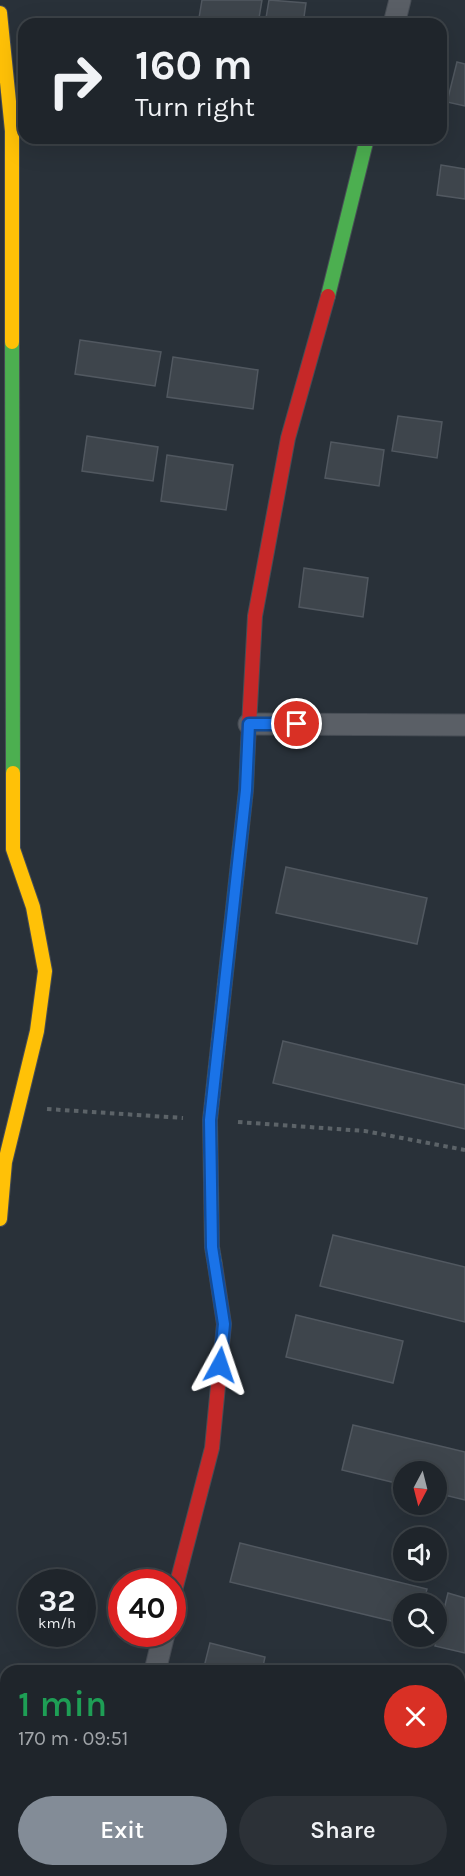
<!DOCTYPE html>
<html lang="en">
<head>
<meta charset="utf-8">
<style>
  :root { --surface:#1f252b; --page:#2c3137; --text:#f1f3f6; --muted:#a1a5a9; --line:#3c4247; --accent:#838c97 }
  body { margin:0; font-family:Karla,sans-serif; background:var(--page); color:var(--text); height:100vh; display:flex; flex-direction:column; font-size:22px; white-space:nowrap }
  * { box-sizing:border-box; margin:0 }
  p { font-size:20px; color:var(--muted) }
  .icon { flex:none; width:33px; height:33px; fill:none; stroke:currentColor; stroke-width:2; stroke-linecap:round; stroke-linejoin:round }
  .map { position:relative; flex:1; overflow:hidden }
  .side { position:absolute; left:0px; top:1665px; width:465px; height:212px; display:flex; flex-direction:column; background:var(--surface); border-radius:18px 18px 0 0; box-shadow:0 6px 24px #0002,0 0 0 2px var(--line) }
  .side>* { flex:none }
  .hud { position:absolute; left:18px; top:18px; width:429px; height:126px; border-radius:18px; box-shadow:0 6px 24px #0002,0 0 0 2px var(--line); background:#1f252b; color:var(--text); overflow:hidden }
  .needle { width:39px; rotate:187deg }
  .tools { position:absolute; left:393px; top:1461px; display:grid; gap:12px }
  .tools a { display:grid; place-items:center; width:54px; height:54px; border-radius:50%; background:var(--surface); box-shadow:0 6px 24px #0002,0 0 0 2px var(--line); font-size:30px }
  .speed { position:absolute; left:18px; top:1569px; display:flex; gap:12px; font-size:30px; font-weight:700; text-align:center }
  .speed>* { display:grid; place-content:center; width:78px; height:78px; border-radius:50%; background:var(--surface); box-shadow:0 6px 24px #0002,0 0 0 2px var(--line); line-height:1 }
  .speed small { font-size:15px; font-weight:400 }
  .speed .limit { border:9px solid #d22; background:#fff; color:#111 }
  .pin { position:absolute; display:grid; place-items:center; width:51px; height:51px; color:#fff; margin:-26px; border:3px solid #fff; border-radius:50%; box-shadow:0 2px 6px #0007 }
  .me { position:absolute; width:66px; margin:-33px; rotate:5deg; stroke-linejoin:round; filter:drop-shadow(0 0 4px #0008) }
  .turn { display:flex; align-items:center; gap:21px; height:126px; padding:0 18px; font-size:27px }
  .turn .icon { width:78px; height:78px; stroke-width:2.5 }
  .turn b { display:block; font-size:42px; line-height:51px }
  .round { display:grid; place-items:center; flex:none; width:63px; height:63px; border-radius:32px; background:var(--page) }
  .headline { display:flex; align-items:center; justify-content:space-between; height:102px; padding:0 18px }
  h1 { font-size:36px; font-weight:600; line-height:45px; color:#1e9e55 }
  .cta { display:flex; gap:12px; margin-top:auto; padding:12px 18px }
  .cta a { flex:1; height:69px; border-radius:36px; background:var(--accent); color:#fff; font-size:24px; font-weight:600; line-height:69px; text-align:center }
  .cta a+a { background:var(--page); color:var(--text) }
  .map>svg:first-child { display:block }
</style>
</head>
<body>
<div class="map">
<svg width="465" height="1876" viewBox="0 0 465 1876">
  <rect width="100%" height="100%" fill="#293139"/>
  <polygon fill="#18293d" points="459,1734 465,1736 465,1876 246,1876 247,1870 459,1870"/>
  <g fill="#3e454c" stroke="#515860" stroke-width="1.5">
    <polygon points="202,0 262,0 258,24 198,24"/>
    <polygon points="269,0 306,3 303,24 265,24"/>
    <polygon points="457,62 465,64 465,106 447,102"/>
    <polygon points="236,138 261,138 261,142"/>
    <polygon points="441,165 465,169 465,199 437,195"/>
    <polygon points="80,340 161,352 155,386 75,374"/>
    <polygon points="173,357 258,370 253,409 167,397"/>
    <polygon points="398,416 442,422 437,458 392,451"/>
    <polygon points="87,436 158,447 153,481 82,471"/>
    <polygon points="331,442 384,450 379,486 325,478"/>
    <polygon points="167,455 233,465 226,510 161,501"/>
    <polygon points="304,568 368,578 363,617 299,607"/>
    <polygon points="286,867 427,898 417,944 276,913"/>
    <polygon points="283,1041 465,1085 465,1129 273,1083"/>
    <polygon points="333,1235 465,1267 465,1322 320,1286"/>
    <polygon points="296,1315 403,1341 393,1383 286,1357"/>
    <polygon points="353,1425 465,1452 465,1500 436,1493 436,1472 404,1472 404,1485 342,1470"/>
    <polygon points="240,1543 427,1589 423,1604 404,1604 404,1624 230,1582"/>
    <polygon points="448,1593 465,1598 465,1653 435,1646"/>
    <polygon points="210,1643 265,1657 262,1671 203,1671"/>
  </g>
  <g fill="none" stroke-linecap="round" stroke-linejoin="round">
    <defs>
      <g id="street">
        <polyline points="394,24 400,0"/>
        <polyline points="249,724 465,725"/>
        <polyline points="155,1671 164,1634"/>
        <polyline points="106,1876 107,1870"/>
      </g>
      <g id="fast">
        <polyline points="328,296 367,138"/>
        <polyline points="12,342 13,773"/>
        <polyline points="225,982 246,790 248,744"/>
      </g>
      <g id="slow">
        <polyline points="0,13 12,131 12,342"/>
        <polyline points="0,1219 5,1162 37,1031 45,971 33,907 13,849 13,773"/>
        <polyline points="215,1265 212,1247 210,1120 225,982"/>
      </g>
      <g id="jam">
        <polyline points="248,744 255,616 288,438 328,296"/>
        <polyline points="172,1602 212,1448 224,1324 215,1265"/>
      </g>
    </defs>
    <use href="#street" stroke="#474d55" stroke-width="23"/>
    <use href="#fast" stroke="#474d55" stroke-width="16"/>
    <use href="#slow" stroke="#474d55" stroke-width="16"/>
    <use href="#jam" stroke="#474d55" stroke-width="16"/>
    <g stroke="#5c6368" stroke-width="4" stroke-dasharray="4.5 4.5" stroke-linecap="butt">
      <polyline points="47,1109 183,1118"/>
      <polyline points="238,1122 365,1131 465,1150"/>
    </g>
    <use href="#street" stroke="#5a5f66" stroke-width="21"/>
    <use href="#fast" stroke="#4caf50" stroke-width="14"/>
    <use href="#slow" stroke="#ffc107" stroke-width="14"/>
    <use href="#jam" stroke="#c62828" stroke-width="14"/>
  </g>
  <g fill="none" stroke-linecap="round" stroke-linejoin="round">
    <defs>
      <polyline id="route" points="220,1365 224,1324 212,1247 210,1120 246,790 249,724 297,724"/>
    </defs>
    <use href="#route" stroke="#114b97" stroke-width="15"/>
    <use href="#route" stroke="#1a73e8" stroke-width="10"/>
  </g>
</svg>
<div class="tools">
<a><svg class="needle" viewBox="-14 -14 28 28"><path d="M0-13l5 13h-10z" fill="#e53935"/><path d="M0 13l5-13h-10z" fill="#a1a5a9"/></svg></a>
<a><svg class="icon" aria-label="sound" viewBox="0 0 24 24"><path d="M4 9h4l5-4v14l-5-4H4zM17 9q2 3 0 6"/></svg></a>
<a><svg class="icon" aria-label="search" viewBox="0 0 24 24"><circle cx="10" cy="10" r="6"/><path d="M15 15l6 6"/></svg></a>
</div>
<div class="speed"><div>32<small>km/h</small></div><div class="limit">40</div></div>
<div class="pin" style="left:297px;top:724px;background:#d93025"><svg class="icon" aria-label="arrive" viewBox="0 0 24 24"><path d="M6 21V4h12l-3 4 3 4H6"/></svg></div>
<svg class="me" style="left:220px;top:1365px" viewBox="-20 -20 40 40"><path d="M0-17L14 15 0 8-14 15z" fill="#1a73e8" stroke="#fff" stroke-width="4"/></svg>
<div class="hud">
<div class="turn"><svg class="icon" aria-label="right" viewBox="0 0 24 24"><path d="M7 20v-9h11M14 6l5 5-5 5"/></svg><div><b>160 m</b>Turn right</div></div>
</div>
<section class="side">
<div class="headline"><div><h1>1 min</h1><p>170 m · 09:51</p></div><a class="round" style="background:#d93025;color:#fff"><svg class="icon" aria-label="close" viewBox="0 0 24 24"><path d="M6 6l12 12M18 6L6 18"/></svg></a></div>
<div class="cta"><a>Exit</a><a>Share</a></div>
</section>
</div>
</body>
</html>
